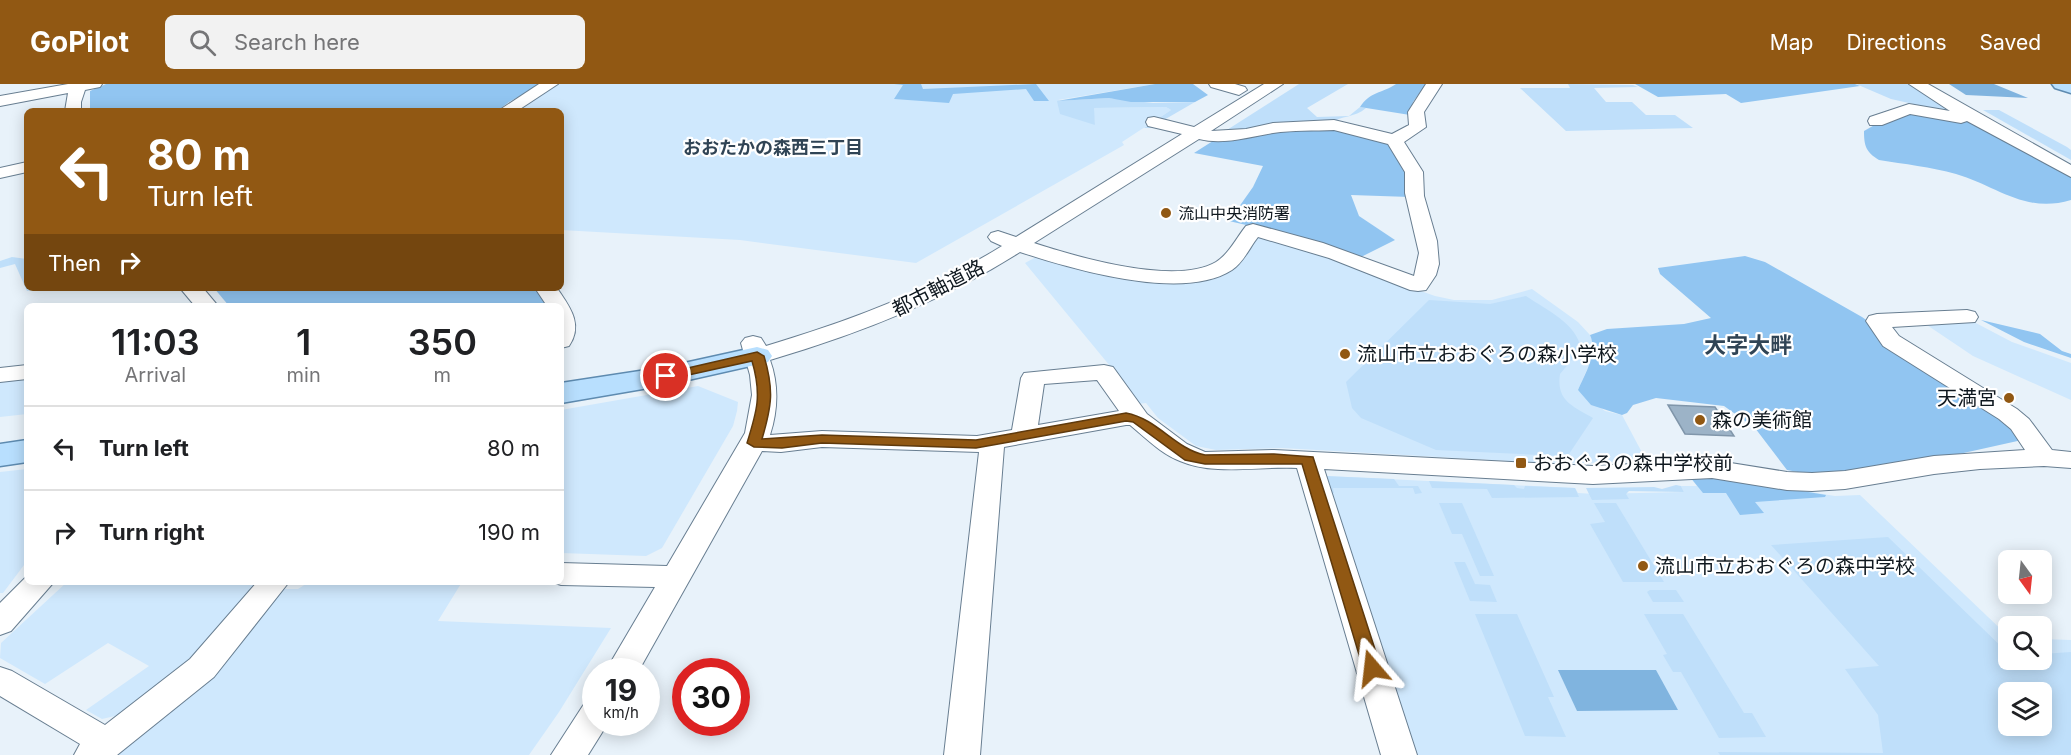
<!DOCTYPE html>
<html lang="en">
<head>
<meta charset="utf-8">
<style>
  :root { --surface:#fff; --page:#f2f2f2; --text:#202124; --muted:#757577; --line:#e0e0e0; --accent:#915813 }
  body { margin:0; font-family:Inter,"Noto Sans JP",sans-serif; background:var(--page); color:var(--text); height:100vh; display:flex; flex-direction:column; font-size:22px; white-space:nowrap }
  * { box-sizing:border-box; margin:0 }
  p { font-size:20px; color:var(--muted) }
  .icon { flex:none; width:33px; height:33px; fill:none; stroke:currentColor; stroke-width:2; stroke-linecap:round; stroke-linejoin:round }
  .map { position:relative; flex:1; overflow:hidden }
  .side { position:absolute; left:24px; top:219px; width:540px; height:282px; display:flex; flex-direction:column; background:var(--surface); border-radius:9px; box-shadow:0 3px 15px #0003 }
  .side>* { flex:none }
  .hud { position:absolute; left:24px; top:24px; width:540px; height:183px; border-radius:9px; box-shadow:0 3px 15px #0003; background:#915813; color:#fff; overflow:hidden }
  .needle { width:39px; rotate:165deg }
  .tools { position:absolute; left:1998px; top:466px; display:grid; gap:12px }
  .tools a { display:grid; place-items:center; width:54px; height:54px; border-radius:9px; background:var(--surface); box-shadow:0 3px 15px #0003; font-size:30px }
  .speed { position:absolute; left:582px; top:574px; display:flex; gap:12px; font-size:30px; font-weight:700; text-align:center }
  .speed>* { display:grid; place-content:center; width:78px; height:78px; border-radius:50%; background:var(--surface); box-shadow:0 3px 15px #0003; line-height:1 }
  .speed small { font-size:15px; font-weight:400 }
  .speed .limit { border:9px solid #d22; background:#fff; color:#111 }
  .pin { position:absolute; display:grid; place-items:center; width:51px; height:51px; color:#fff; margin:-26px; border:3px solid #fff; border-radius:50%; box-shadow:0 2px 6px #0007 }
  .me { position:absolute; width:66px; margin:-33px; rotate:343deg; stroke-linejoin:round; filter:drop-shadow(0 0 4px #0008) }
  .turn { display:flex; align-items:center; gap:21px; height:126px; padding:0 24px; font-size:27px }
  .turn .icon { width:78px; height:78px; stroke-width:2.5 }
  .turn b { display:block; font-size:42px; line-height:51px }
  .then { display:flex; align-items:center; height:57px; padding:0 24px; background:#0003; gap:12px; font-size:22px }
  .eta { display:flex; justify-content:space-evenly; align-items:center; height:102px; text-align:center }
  .eta b { font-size:36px; font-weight:600; line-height:42px }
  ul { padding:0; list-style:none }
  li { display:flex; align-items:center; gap:18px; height:84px; padding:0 24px; border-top:2px solid var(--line) }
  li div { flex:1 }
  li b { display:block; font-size:22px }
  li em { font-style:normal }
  header { display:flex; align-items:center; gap:36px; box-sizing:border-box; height:84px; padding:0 30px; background:var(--accent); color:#fff }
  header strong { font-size:28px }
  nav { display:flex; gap:33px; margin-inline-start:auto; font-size:21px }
  .search { width:420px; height:54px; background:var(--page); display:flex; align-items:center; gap:15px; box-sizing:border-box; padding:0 21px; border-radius:9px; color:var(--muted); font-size:22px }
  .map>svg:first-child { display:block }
</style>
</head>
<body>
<header>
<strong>GoPilot</strong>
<div class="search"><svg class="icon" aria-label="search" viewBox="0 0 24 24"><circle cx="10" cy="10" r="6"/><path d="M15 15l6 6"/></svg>Search here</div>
<nav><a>Map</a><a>Directions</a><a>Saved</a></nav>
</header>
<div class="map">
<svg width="2071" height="671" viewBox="0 0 2071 671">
  <rect width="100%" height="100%" fill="#e8f2fa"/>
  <g fill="#cfe8fd" fill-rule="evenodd">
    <polygon points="556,0 1155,0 1058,16 1095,41 1093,24 1166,23 1171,26 1122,58 1124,61 916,179 740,156 561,146 561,27 511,27"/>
    <polygon points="1263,151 1435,212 1454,216 1492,216 1532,205 1578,238 1590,251 1593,259 1589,281 1578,306 1605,327 1622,331 1646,376 1588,379 1526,378 1282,364 1216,366 1196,362 1158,334 1146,319 1137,320 1110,282 1025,179 1038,172 1192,195 1254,152"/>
    <polygon points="1921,237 1972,237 2012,258 2071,279 2071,316 1973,272"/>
    <polygon points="27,292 27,330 0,333 0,295"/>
    <polygon points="698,302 738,318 737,327 733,342 662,464 646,472 561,469 561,326"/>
    <polygon points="27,385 27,477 3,509 0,509 0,388"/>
    <path d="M1325,392L1575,404L1578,409L1595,410L1684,408L1681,402H1697L1690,393L1729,395L1835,412L1860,411L2008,552V576H2042V555L2071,556V671H1410ZM2008,609H2042V642H2008Z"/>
    <polygon points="67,498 258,498 195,573 128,629 102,635 86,626 149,582 108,559 45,600 0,574 1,559"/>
    <polygon points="309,498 462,498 438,537 611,544 559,628 529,671 109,671 282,505 298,505"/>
  </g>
  <g fill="#bfdffa" fill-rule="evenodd">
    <path d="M1299,0H1348L1307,24L1317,33L1349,32L1360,23L1366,24C1355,34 1341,31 1330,40L1219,51Z"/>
    <polygon points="1568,0 1633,1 1638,3 1594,4 1606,18 1632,18 1646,31 1675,31 1693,44 1566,47 1520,4 1570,4"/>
    <polygon points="1856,0 1911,0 1958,30 1891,15"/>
    <polygon points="1109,14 1153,19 1195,18 1150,44 1144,44 1171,26 1166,23 1094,24 1095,41 1060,30 1057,17"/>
    <polygon points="1983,26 1999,26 2067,63 2071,66 2071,76"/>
    <polygon points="12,173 27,175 27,204 47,204 27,207 15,180 0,184 0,177"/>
    <path d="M1526,212C1546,226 1577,239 1581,265L1560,290C1556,317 1573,322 1593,334L1569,370L1561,372L1436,366L1361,334L1352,324L1346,298L1429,216L1490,220Z"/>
    <polygon points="1325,392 1394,395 1399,402 1418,402 1422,409 1415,410 1413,404 1333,404 1334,409 1330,409"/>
    <polygon points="1429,397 1514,401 1517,404 1524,405 1525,402 1575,404 1579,413 1492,414 1487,405 1432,404"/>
    <polygon points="1676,401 1681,402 1684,408 1629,407 1626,410 1629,415 1592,416 1586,404 1654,403 1662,405"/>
    <polygon points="1439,419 1462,419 1494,492 1480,492 1462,450 1452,450"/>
    <polygon points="1594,419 1616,419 1664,498 1623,498 1590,440 1605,438"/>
    <path d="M1888,453L2008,569V576H2042V570L2071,568V671H1720L1718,668L1883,669L1878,631L1845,585L1879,582L1771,461ZM2008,609H2042V642H2008Z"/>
    <polygon points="1454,478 1465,478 1475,500 1490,501 1497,518 1470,517"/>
    <polygon points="1650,506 1676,506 1684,518 1653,518 1647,508"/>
    <polygon points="1475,530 1517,530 1554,613 1548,613 1566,653 1525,652"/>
    <polygon points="1644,530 1683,530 1744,629 1752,629 1766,653 1719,654 1681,588 1673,588 1663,571 1667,570"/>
  </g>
  <g fill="#91c5f1">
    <polygon points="106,0 542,0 509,18 497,27 90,27 90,7"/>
    <polygon points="894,0 921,0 923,5 1036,0 1049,17 1034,17 1026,5 953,10 949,19 894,15 903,1"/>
    <polygon points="1155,0 1193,0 1208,11 1195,18 1131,18 1109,14 1057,17"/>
    <path d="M1396,0H1426L1413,18L1410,31L1360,23C1371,7 1381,10 1396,0Z"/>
    <polygon points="1635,0 1855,0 1860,2 1741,19 1726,10 1658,13"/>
    <path d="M1908,29L1960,35L1976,40L2071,92V116C2025,130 1997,102 1956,90C1931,83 1904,80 1879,76C1866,68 1864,62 1864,47L1878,39Z"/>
    <polygon points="1327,42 1388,57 1392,67 1405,80 1410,113 1351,111 1359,132 1395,156 1361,173 1298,153 1229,137 1253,103 1263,82 1194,69 1216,55"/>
    <path d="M1745,172L1765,178L1862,233L1987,320L2022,356L1887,386L1808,390L1787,386L1755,344L1724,322L1656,314L1633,321L1627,329L1622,331L1591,321L1578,306C1585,290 1598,269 1590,251L1607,245L1684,240L1711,234L1660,190L1658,184Z"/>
    <polygon points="214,204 536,204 547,222 229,222"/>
    <polygon points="1981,236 2040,250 2062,267 2071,270 2071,274 2024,258"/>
    <polygon points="1690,393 1729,395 1826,411 1825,413 1755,418 1764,429 1740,431 1726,409 1703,409"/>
  </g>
  <g fill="#80b4df">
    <polygon points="1949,0 1994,0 2028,14 1966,11"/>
    <polygon points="1558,586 1656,586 1678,626 1577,627"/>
  </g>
  <polygon fill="#9cb3c7" stroke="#8096aa" stroke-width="1.5" points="1668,321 1715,323 1734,352 1685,350"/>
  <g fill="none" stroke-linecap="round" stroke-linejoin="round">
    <defs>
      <g id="minor">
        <polygon points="68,0 102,0 100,3 85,6 81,18 81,27 65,27 68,9 0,22 0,12"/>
        <polygon points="539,0 558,0 517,27 498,27"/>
        <polygon points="1209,0 1235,0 1245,3 1247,6 1239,11 1211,3"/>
        <path d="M1264,0H1283L1211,47L1246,45L1273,39L1334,36L1392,50L1409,41L1408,28L1426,0H1442L1424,28L1426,43L1404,58L1423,88L1424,112L1437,157L1439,180L1436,191L1426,206L1418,207L1410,206L1329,174L1258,153C1250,163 1243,179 1232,186C1183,218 1072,185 1020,168C943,217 858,250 770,276C779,301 778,326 770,351L822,347L977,352L1012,346L1021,294L1024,289L1104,281L1113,283L1147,330L1187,360L1205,368L1274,366L1593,382L1712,376L1787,388L1812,389L1845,387L1934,372L2025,366L2011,345L1999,335L1883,262L1866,237L1869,232L1877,230L1967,226L1975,228L1978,233L1975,238L1892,243L1899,252L2017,325L2029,335L2052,366L2071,368V384L2044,382L1980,385L1934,390L1845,405L1812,407L1787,406L1712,394L1593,400L1324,385L1417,671H1381L1297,384C1259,382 1215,392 1180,377C1161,370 1146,354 1130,341H1126L1004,363L980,671H944L979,368L822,363L781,368L762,367L638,588H605L655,503L561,501L552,498H561V479L667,482L745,349L752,311L750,291L741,259L745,254L753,252L761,254L766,262L779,258C857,234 933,205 1002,162L991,157L988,153L991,149L998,147L1016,153L1182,50L1148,42L1146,38L1148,34L1154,33L1194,43ZM1334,46L1388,60L1405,88V109L1419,169L1414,192L1323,159L1253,140L1246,142C1237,153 1229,170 1216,178C1175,202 1077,173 1034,159L1199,55C1224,61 1248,53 1273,49C1293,46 1314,47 1334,46ZM1097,296L1119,327L1038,341L1044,300Z"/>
        <polygon points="1909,0 1928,0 2071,81 2071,93 1967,37 1961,39 1910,30 1882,41 1870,41 1868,37 1870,33 1909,20 1950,27"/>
        <polygon points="27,78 27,88 0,94 0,84"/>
        <polygon points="180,204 203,204 218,222 195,222"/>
        <path d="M535,204H557C569,222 584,240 569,262L561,264V222H547Z"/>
        <polygon points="27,281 27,295 0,298 0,284"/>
        <polygon points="27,492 27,498 54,498 11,547 0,551 0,519"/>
        <polygon points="257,498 289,498 214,593 117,671 74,671 80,660 0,612 0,583 12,587 105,641 190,575"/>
        <polygon points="596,616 596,639 608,639 588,671 551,671 584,620"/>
      </g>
      <g id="major">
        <polygon points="2052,0 2071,0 2071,9 2055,4"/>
        <polygon points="757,263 768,266 772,272 768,278 666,301 561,319 561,299 666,283"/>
        <polygon points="27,356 27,378 0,382 0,360"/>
      </g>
    </defs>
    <use href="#minor" stroke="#687e91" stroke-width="2"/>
    <use href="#major" stroke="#5e8bb0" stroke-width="3"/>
    <use href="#minor" fill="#fff" fill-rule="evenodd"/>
    <use href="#major" fill="#b8dffe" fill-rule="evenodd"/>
  </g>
  <path fill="#915813" stroke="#5e390c" stroke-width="1.5" d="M757,268L764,272C774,306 772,321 762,355L822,351L976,356L1126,329C1158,335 1175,365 1205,371L1274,370L1313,373L1381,584L1378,589L1372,591L1366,589L1363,584L1302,380H1205L1185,376L1133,338L1126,337L976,364L822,359L782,364L754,363L747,359C757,327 762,311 752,277L666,296L660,292L662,290Z"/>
  <g fill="#915813" stroke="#fff" stroke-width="2">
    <circle cx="1166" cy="129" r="6"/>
    <circle cx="1345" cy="270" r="6"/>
    <circle cx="2009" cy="314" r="6"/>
    <circle cx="1700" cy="336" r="6"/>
    <rect x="1515" y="373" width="12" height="12" rx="3"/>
    <circle cx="1643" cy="482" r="6"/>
  </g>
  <g text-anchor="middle" stroke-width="4.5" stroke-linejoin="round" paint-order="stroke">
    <g font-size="16" fill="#0f181f" stroke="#fff" text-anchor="start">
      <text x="1178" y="135">流山中央消防署</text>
    </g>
    <g font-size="18" font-weight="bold" fill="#304455" stroke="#fff">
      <text x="773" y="70">おおたかの森西三丁目</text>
    </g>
    <g font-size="20" fill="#0f181f" stroke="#fff">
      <text transform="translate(938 204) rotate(-27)" y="7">都市軸道路</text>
    </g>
    <g font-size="20" fill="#0f181f" stroke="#fff" text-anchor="start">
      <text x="1357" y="277">流山市立おおぐろの森小学校</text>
      <text x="1997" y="321" text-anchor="end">天満宮</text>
      <text x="1712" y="343">森の美術館</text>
      <text x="1533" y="386">おおぐろの森中学校前</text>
      <text x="1655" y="489">流山市立おおぐろの森中学校</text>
    </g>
    <g font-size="22" font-weight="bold" fill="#304455" stroke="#fff">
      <text x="1748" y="269">大字大畔</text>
    </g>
  </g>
</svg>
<div class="tools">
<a><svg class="needle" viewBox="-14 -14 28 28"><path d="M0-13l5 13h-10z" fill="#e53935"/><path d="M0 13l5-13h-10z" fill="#757577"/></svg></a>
<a><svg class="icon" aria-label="search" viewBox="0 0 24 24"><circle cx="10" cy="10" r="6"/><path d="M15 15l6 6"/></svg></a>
<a><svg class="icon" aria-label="layers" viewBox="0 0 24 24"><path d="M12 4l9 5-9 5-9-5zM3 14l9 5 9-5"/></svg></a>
</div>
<div class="speed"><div>19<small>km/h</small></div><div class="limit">30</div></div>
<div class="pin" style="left:666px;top:292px;background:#d93025"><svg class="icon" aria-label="arrive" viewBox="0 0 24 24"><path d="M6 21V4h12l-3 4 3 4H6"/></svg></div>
<svg class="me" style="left:1372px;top:584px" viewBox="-20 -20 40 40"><path d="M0-17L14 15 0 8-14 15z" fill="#915813" stroke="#fff" stroke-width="4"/></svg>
<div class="hud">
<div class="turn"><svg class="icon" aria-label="left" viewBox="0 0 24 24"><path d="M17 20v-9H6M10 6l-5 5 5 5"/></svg><div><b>80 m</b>Turn left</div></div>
<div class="then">Then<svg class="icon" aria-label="right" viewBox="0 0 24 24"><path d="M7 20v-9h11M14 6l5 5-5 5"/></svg></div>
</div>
<section class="side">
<div class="eta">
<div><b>11:03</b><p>Arrival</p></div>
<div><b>1</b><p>min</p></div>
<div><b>350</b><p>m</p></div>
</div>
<ul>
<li><svg class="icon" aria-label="left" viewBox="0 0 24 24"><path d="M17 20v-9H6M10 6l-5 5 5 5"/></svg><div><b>Turn left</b></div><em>80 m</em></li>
<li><svg class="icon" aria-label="right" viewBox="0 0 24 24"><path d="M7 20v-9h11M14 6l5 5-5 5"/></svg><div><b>Turn right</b></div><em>190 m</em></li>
</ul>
</section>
</div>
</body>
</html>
